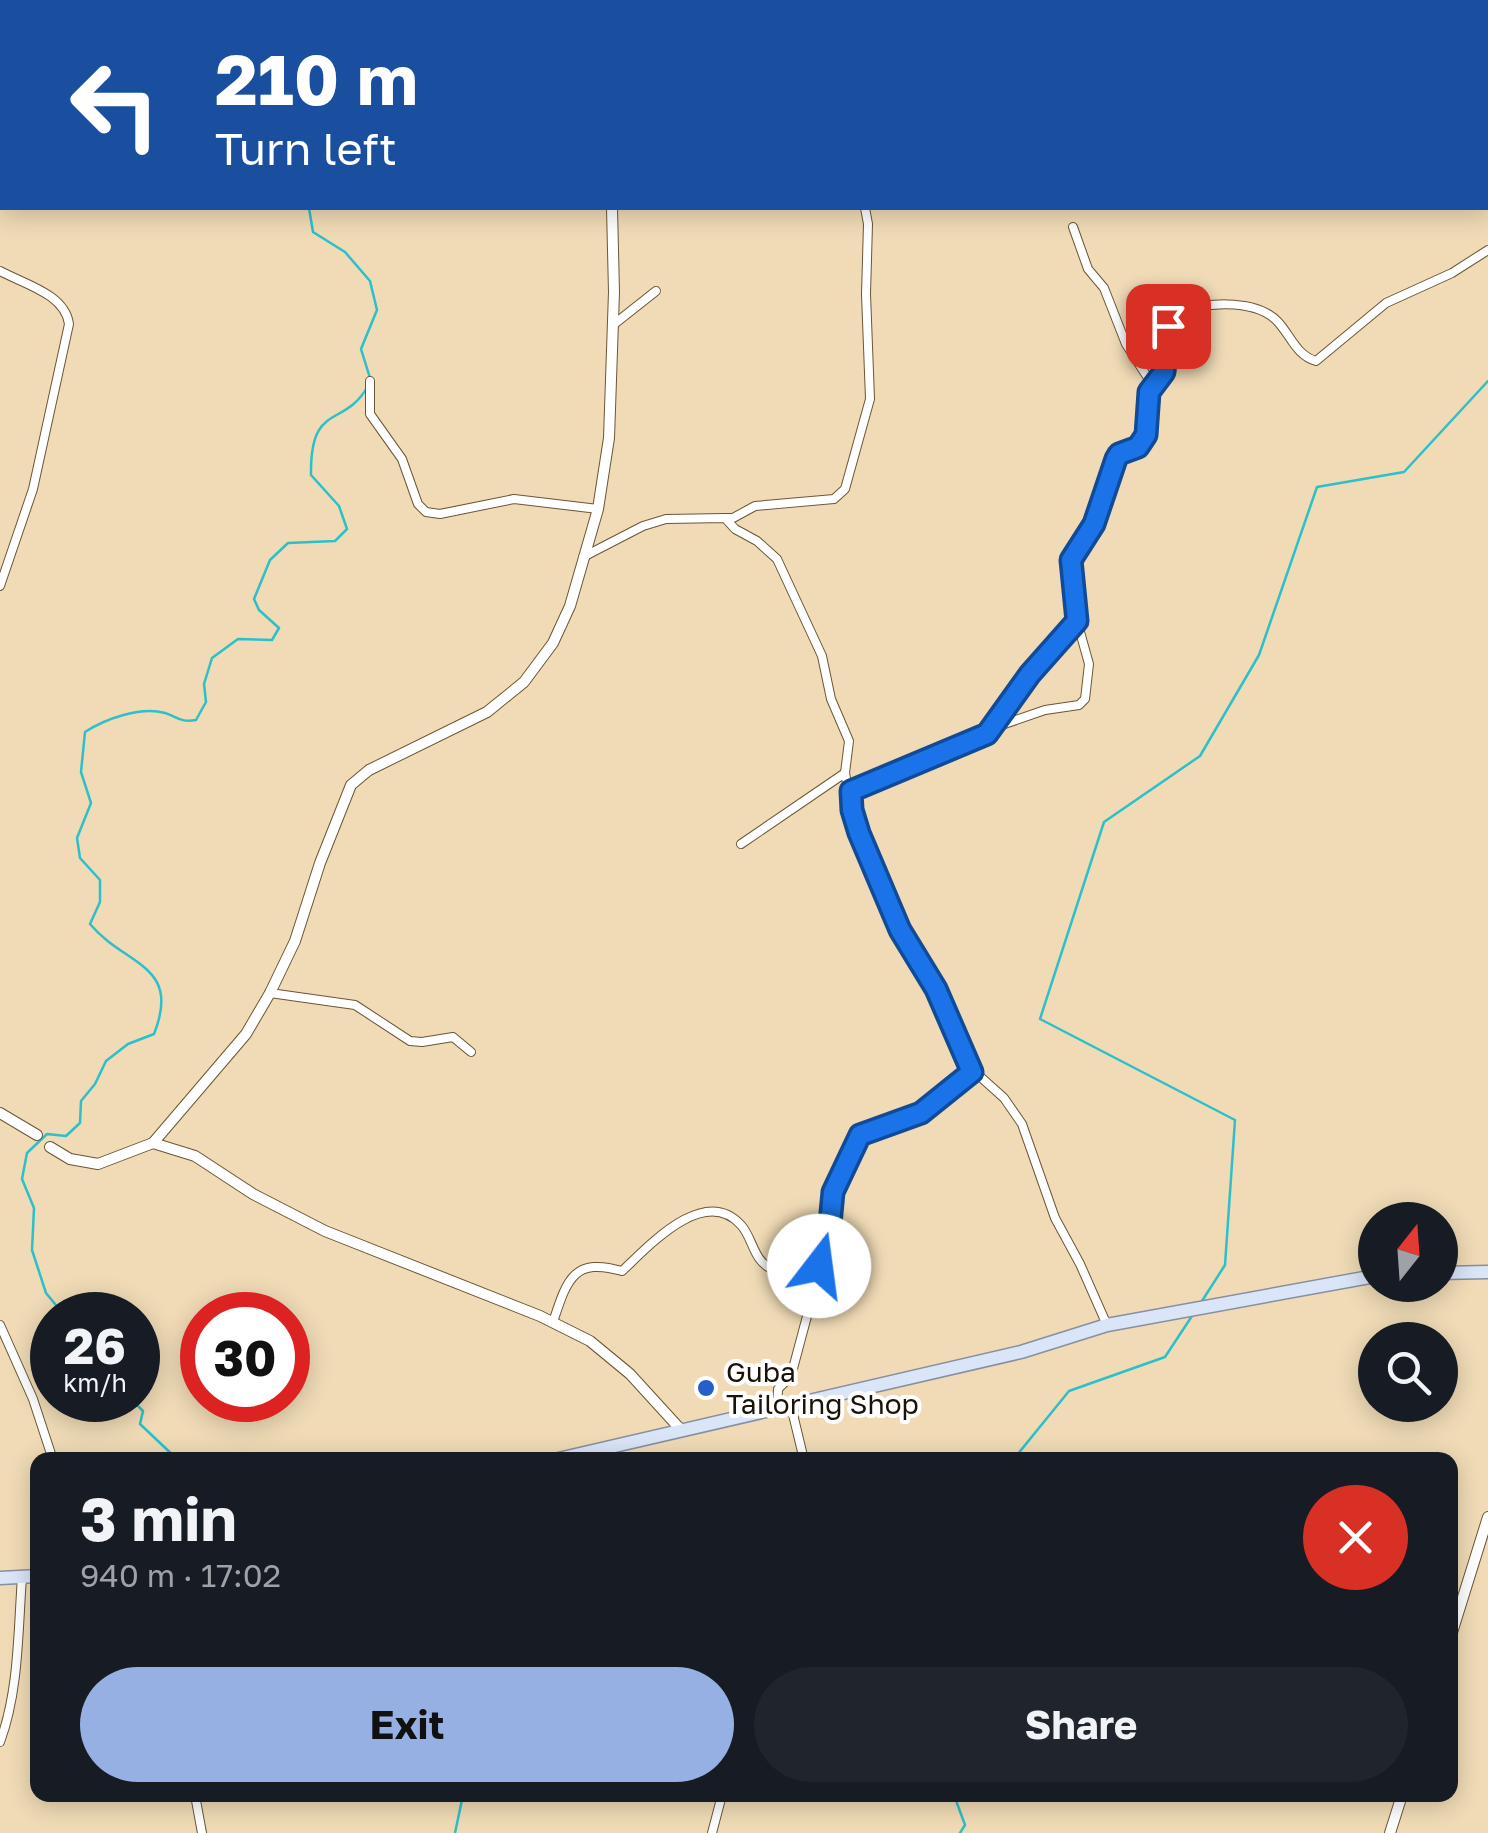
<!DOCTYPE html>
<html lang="en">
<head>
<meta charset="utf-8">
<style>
  :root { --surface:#171b24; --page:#20242c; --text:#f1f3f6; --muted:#9ea1a6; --accent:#96b0e3 }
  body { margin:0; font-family:"Golos Text",sans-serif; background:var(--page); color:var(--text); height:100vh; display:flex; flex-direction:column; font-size:38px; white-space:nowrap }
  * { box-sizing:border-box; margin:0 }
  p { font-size:32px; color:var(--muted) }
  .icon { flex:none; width:55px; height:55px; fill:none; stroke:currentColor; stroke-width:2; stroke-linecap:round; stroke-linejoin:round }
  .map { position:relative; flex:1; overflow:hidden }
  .details { position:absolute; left:30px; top:1452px; width:1428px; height:350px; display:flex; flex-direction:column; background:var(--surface); border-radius:20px; box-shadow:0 5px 25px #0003 }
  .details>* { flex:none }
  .banner { position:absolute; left:0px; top:0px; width:1490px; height:210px; box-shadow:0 5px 25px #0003; background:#1a4fa0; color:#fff; overflow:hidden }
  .needle { width:65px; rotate:17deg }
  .controls { position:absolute; left:1358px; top:1202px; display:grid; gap:20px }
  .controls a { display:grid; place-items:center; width:100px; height:100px; border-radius:50%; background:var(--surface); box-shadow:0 5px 25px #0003; font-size:50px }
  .speed { position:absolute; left:30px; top:1292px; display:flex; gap:20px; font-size:50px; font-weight:700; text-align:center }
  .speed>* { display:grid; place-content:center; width:130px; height:130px; border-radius:50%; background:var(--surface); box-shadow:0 5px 25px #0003; line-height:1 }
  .speed small { font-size:25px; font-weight:400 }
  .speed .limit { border:15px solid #d22; background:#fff; color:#111 }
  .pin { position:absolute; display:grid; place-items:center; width:85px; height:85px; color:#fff; margin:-42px; border-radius:20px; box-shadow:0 5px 15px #0006 }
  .me { position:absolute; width:110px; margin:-55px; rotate:15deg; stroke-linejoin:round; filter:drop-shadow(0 0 8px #0008) }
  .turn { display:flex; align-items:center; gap:35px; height:210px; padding:0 50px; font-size:45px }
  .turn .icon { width:130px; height:130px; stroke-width:2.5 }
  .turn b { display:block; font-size:70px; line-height:85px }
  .round { display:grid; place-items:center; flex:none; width:105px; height:105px; border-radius:52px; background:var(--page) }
  .head { display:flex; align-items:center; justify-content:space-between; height:170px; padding:0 50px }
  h1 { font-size:60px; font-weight:700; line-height:75px }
  .button { display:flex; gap:20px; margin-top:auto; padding:20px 50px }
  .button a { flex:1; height:115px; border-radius:60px; background:var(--accent); color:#111; font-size:40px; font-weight:700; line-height:115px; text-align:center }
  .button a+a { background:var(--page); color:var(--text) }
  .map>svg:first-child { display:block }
</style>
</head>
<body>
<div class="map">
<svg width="1488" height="1833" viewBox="0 0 1488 1833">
  <rect width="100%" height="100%" fill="#f0dbb6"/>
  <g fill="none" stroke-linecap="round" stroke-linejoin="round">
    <g stroke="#2bc0ca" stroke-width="2.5">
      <polyline points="276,0 276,2"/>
      <polyline points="309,208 313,232 345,252 370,281 377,310 361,349 370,378"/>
      <polyline points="1202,1301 1225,1265 1235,1120 1040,1019 1104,822 1200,756 1259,655 1317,487 1404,472 1488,381"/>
      <path d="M64,1315L46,1293L32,1250L34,1208L22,1179L27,1153L47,1134L66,1136L80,1123L81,1101L95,1084L106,1061L128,1044L154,1034C182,964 125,966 90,924L100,902V880L80,858L77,838L91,803L81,772L85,732C105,719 141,706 165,713C178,717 181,723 196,720L206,702L204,684L212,658L238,639L272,640L279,628L259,610L254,599L270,560L288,543L335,541L347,529L339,506L311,475C310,401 344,429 368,386"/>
      <polyline points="132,1400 143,1411 140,1424 178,1460"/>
      <polyline points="1013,1460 1069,1391 1165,1357 1192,1316"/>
      <polyline points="954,1795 965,1825 960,1833"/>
      <polyline points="455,1833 463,1795"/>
    </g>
    <defs>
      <g id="minor">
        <polyline points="964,0 965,2"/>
        <polyline points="1208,0 1208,2"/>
        <polyline points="1068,2 1075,0"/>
        <polyline points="1073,227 1088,269 1104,288 1126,344 1152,384"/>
        <path d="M0,271C24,284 65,294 69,324L33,489L0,586"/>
        <polyline points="613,325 656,291"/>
        <polyline points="370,381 370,414 402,459 418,504 426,512 440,514 514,499 598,509"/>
        <polyline points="725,518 733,518 755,506 834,499 845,489 870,399 866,294 868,224 865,208"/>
        <polyline points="583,557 643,526 666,519 725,518 735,529 757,541 777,559 822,656 831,699 849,741 845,773 852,810 901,930 936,989 965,1063 1004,1098 1022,1124 1055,1218 1080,1264 1107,1325"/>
        <path d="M993,728L1045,710L1079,705L1085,699L1089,664L1077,621L1071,559L1094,524L1115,459L1119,454L1138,447L1147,435L1149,392L1166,367L1168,326L1172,316C1199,301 1256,298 1278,322C1291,336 1296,355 1316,361L1386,303L1452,273L1488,250"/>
        <polyline points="851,791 987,734 1031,673 1077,621"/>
        <polyline points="741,844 845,773"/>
        <polyline points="270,993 355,1005 410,1041 422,1042 453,1037 471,1052"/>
        <path d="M553,1322C567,1280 573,1257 622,1271C648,1247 704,1184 741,1225C753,1238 753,1261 772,1269C786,1275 804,1265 819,1266"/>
        <polyline points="0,1325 33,1399 53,1460"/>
        <polyline points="791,1406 804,1460"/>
        <polyline points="777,1410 778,1389 791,1376 829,1234 833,1194 856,1141 864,1132 921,1113 971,1072"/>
        <polyline points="605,1450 608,1460"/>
        <path d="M0,1742C19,1691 18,1631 22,1577"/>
        <polyline points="195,1795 202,1833"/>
        <polyline points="712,1833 722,1795"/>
      </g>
      <g id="tertiary">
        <polyline points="603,0 603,2"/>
        <polyline points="0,1113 37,1135"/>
        <polyline points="153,1143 246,1034 270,993 295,941 320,863 351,785 369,770 487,712 524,682 553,643 570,606 598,509 609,438 614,292 612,208"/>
        <polyline points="50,1147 70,1159 98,1164 153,1143 195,1156 253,1194 325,1231 540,1316 590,1341 630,1374 682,1431"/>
        <polyline points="1450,1639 1488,1517"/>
        <polyline points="1390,1833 1402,1795"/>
      </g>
      <g id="primary">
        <polyline points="1440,1273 1488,1272"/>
        <polyline points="554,1460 1021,1352 1107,1325 1375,1276"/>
        <polyline points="0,1578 38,1576"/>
      </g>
    </defs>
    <use href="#minor" stroke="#695736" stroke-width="10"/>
    <use href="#tertiary" stroke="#695736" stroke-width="12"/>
    <use href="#primary" stroke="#878fa0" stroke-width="15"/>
    <use href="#minor" stroke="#fff" stroke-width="8"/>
    <use href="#tertiary" stroke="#fff" stroke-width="10"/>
    <use href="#primary" stroke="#dae5f8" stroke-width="12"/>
  </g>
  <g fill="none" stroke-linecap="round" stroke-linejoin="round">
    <defs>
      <polyline id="route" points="819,1266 829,1234 833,1192 860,1135 921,1113 972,1072 936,989 900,930 859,833 852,810 851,791 987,734 1030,674 1077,621 1071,560 1094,524 1116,459 1119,454 1138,447 1146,435 1149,392 1164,372 1168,326"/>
    </defs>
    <use href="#route" stroke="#114b97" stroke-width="25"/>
    <use href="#route" stroke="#1a73e8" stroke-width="18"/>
  </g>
  <circle fill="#265fcc" stroke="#fff" stroke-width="4" cx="706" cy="1388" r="10"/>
  <g text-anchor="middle" stroke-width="8" stroke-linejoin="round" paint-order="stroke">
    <g font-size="28" fill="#1a1206" stroke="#fff" text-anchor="start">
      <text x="726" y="1382">Guba<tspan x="726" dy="32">Tailoring Shop</tspan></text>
    </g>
  </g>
</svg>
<div class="controls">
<a><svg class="needle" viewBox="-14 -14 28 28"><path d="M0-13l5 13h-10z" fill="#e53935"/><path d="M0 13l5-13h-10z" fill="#9ea1a6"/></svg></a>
<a><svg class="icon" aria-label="search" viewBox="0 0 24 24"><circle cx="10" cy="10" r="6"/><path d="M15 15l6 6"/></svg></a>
</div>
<div class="speed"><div>26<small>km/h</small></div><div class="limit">30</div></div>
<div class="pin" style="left:1168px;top:326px;background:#d93025"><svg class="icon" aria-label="arrive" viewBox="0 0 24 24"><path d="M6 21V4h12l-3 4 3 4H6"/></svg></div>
<svg class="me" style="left:819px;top:1266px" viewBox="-20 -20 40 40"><circle r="19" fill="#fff"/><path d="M0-13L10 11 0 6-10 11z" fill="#1a73e8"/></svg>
<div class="banner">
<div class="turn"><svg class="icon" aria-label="left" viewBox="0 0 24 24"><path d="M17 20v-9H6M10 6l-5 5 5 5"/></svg><div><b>210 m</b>Turn left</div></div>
</div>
<section class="details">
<div class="head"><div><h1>3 min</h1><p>940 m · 17:02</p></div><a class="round" style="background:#d93025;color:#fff"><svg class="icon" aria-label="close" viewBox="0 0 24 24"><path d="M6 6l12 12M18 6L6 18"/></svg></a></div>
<div class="button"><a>Exit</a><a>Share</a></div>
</section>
</div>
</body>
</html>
